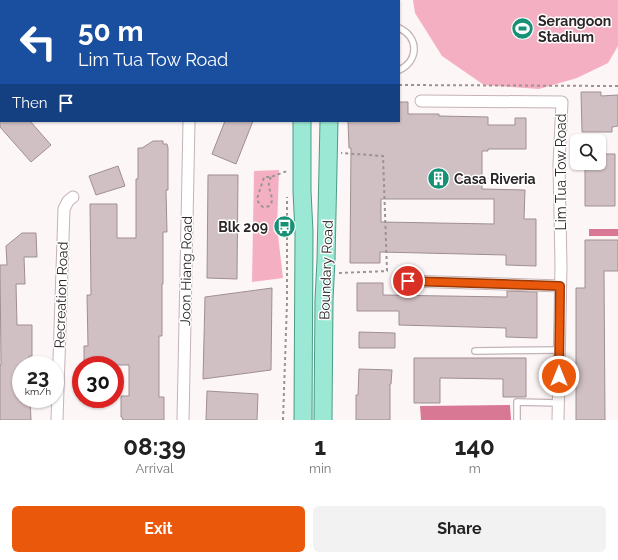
<!DOCTYPE html>
<html lang="en">
<head>
<meta charset="utf-8">
<style>
  :root { --surface:#fff; --page:#f2f2f2; --text:#222; --muted:#767676; --accent:#ea580c }
  body { margin:0; font-family:Raleway,sans-serif; background:var(--page); color:var(--text); height:100vh; display:flex; flex-direction:column; font-size:15px; white-space:nowrap }
  * { box-sizing:border-box; margin:0 }
  p { font-size:13px; color:var(--muted) }
  .icon { flex:none; width:22px; height:22px; fill:none; stroke:currentColor; stroke-width:2; stroke-linecap:round; stroke-linejoin:round }
  .map { position:relative; height:420px; overflow:hidden }
  .drawer { display:flex; flex-direction:column; background:var(--surface); flex:1 }
  .drawer>* { flex:none }
  .banner { position:absolute; left:0px; top:0px; width:400px; height:122px; box-shadow:0 1px 3px #0004; background:#1a4fa0; color:#fff; overflow:hidden }
  .buttons { position:absolute; left:570px; top:134px; display:grid; gap:8px }
  .buttons a { display:grid; place-items:center; width:36px; height:36px; border-radius:6px; background:var(--surface); box-shadow:0 1px 3px #0004; font-size:20px }
  .speed { position:absolute; left:12px; top:356px; display:flex; gap:8px; font-size:20px; font-weight:700; text-align:center }
  .speed>* { display:grid; place-content:center; width:52px; height:52px; border-radius:50%; background:var(--surface); box-shadow:0 1px 3px #0004; line-height:1 }
  .speed small { font-size:10px; font-weight:400 }
  .speed .limit { border:6px solid #d22; background:#fff; color:#111 }
  .pin { position:absolute; display:grid; place-items:center; width:34px; height:34px; color:#fff; margin:-17px; border:2px solid #fff; border-radius:50%; box-shadow:0 1px 4px #0007 }
  .me { position:absolute; width:44px; margin:-22px; rotate:0deg; stroke-linejoin:round; filter:drop-shadow(0 0 3px #0008) }
  .turn { display:flex; align-items:center; gap:14px; height:84px; padding:0 12px; font-size:18px }
  .turn .icon { width:52px; height:52px; stroke-width:2.5 }
  .turn b { display:block; font-size:28px; line-height:34px }
  .then { display:flex; align-items:center; height:38px; padding:0 12px; background:#0003; gap:8px; font-size:15px }
  .eta { display:flex; justify-content:space-evenly; align-items:center; height:68px; text-align:center }
  .eta b { font-size:24px; font-weight:700; line-height:28px }
  .button { display:flex; gap:8px; margin-top:auto; padding:8px 12px }
  .button a { flex:1; height:46px; border-radius:6px; background:var(--accent); color:#fff; font-size:16px; font-weight:700; line-height:46px; text-align:center }
  .button a+a { background:var(--page); color:var(--text) }
  .map>svg:first-child { display:block }
</style>
</head>
<body>
<div class="map">
<svg width="618" height="420" viewBox="0 0 618 420">
  <rect width="100%" height="100%" fill="#fdf6f7"/>
  <g fill="#f4b0c2">
    <polygon points="413,0 618,0 618,46 608,63 577,78 539,89 484,85 442,56 415,13"/>
    <polygon points="279,170 277,227 283,278 252,282 254,171"/>
  </g>
  <g fill="#d97895">
    <rect x="589" y="229" width="29" height="7"/>
    <polygon points="510,405 511,420 421,420 420,406"/>
  </g>
  <g fill="#d0bfc3" stroke="#9f8f93" fill-rule="evenodd">
    <polygon points="581,92 601,92 601,96 618,95 618,126 612,127 612,132 582,132"/>
    <path d="M399,102H408V114H439V116L488,117V125H515V118H526V149H488V151H482V189L525,190L524,219H536V266L506,265V255L380,252V263H350L351,148H349L348,121H399ZM381,199H494V224L381,222Z"/>
    <polygon points="0,121 30,121 51,145 31,162 0,127"/>
    <polygon points="225,121 253,121 236,164 212,154"/>
    <polygon points="153,141 163,141 163,144 167,144 168,148 168,190 166,190 167,232 163,232 163,284 162,284 162,336 159,336 159,397 164,397 164,420 123,420 122,417 121,417 121,396 129,396 129,365 84,365 84,346 88,346 87,295 91,295 90,204 117,204 117,238 136,238 136,179 138,179 138,148 142,148"/>
    <polygon points="599,154 615,154 615,206 585,206 585,163 599,163"/>
    <polygon points="118,166 125,186 96,195 89,176"/>
    <polygon points="208,175 238,175 237,279 207,278"/>
    <polygon points="22,233 36,233 37,257 24,257 25,284 16,284 17,325 32,325 32,356 29,356 29,365 21,365 21,399 30,399 31,420 0,420 0,365 1,365 0,265 7,265 6,246"/>
    <polygon points="585,240 618,240 618,271 604,271 605,420 576,420 576,288 585,288"/>
    <polygon points="357,283 383,283 383,295 507,297 507,291 537,292 537,338 506,337 506,328 399,325 399,311 357,311"/>
    <polygon points="272,288 271,370 203,379 205,297"/>
    <polygon points="359,332 395,333 395,348 359,348"/>
    <polygon points="414,358 526,358 526,397 503,397 503,379 440,378 440,403 414,403"/>
    <polygon points="359,369 392,370 391,384 390,384 390,420 356,420 356,395 358,395"/>
    <polygon points="207,391 258,394 257,420 206,420"/>
  </g>
  <g fill="none" stroke-linecap="round" stroke-linejoin="round">
    <defs>
      <g id="lane">
        <path d="M399,28C419,37 419,61 399,70"/>
        <polyline points="475,351 559,350"/>
        <polyline points="517,420 517,402 559,403"/>
      </g>
      <g id="street">
        <polyline points="421,101 562,102 559,164 561,266 558,420"/>
        <polyline points="408,281 560,286"/>
        <polyline points="57,420 64,209 68,201 73,197"/>
        <polyline points="183,420 189,122"/>
      </g>
      <g id="primary">
        <polyline points="301,0 301,1"/>
        <polyline points="329,1 329,0"/>
        <polyline points="302,121 302,191 304,232 303,420"/>
        <polyline points="323,420 324,300 326,260 329,121"/>
      </g>
    </defs>
    <use href="#lane" stroke="#c4b3b7" stroke-width="8"/>
    <use href="#street" stroke="#c4b3b7" stroke-width="13"/>
    <use href="#primary" stroke="#499c86" stroke-width="19"/>
    <g stroke="#999394" stroke-width="2" stroke-dasharray="3 3" stroke-linecap="butt">
      <polyline points="280,0 280,1"/>
      <polyline points="347,1 347,0"/>
      <polyline points="399,85 618,86"/>
      <path d="M271,177C270,179 269,182 269,183C268,191 276,200 269,206C267,207 265,207 263,207C260,205 258,202 257,199L264,177H271L287,171"/>
      <polyline points="339,273 387,271 383,156 341,153"/>
      <polyline points="283,420 287,302 287,197"/>
    </g>
    <use href="#lane" stroke="#fff" stroke-width="5.5"/>
    <use href="#street" stroke="#fff" stroke-width="11"/>
    <use href="#primary" stroke="#9be9d5" stroke-width="17"/>
  </g>
  <g fill="none" stroke-linecap="round" stroke-linejoin="round">
    <defs>
      <polyline id="route" points="408,281 560,286 559,376"/>
    </defs>
    <use href="#route" stroke="#983908" stroke-width="10"/>
    <use href="#route" stroke="#ea580c" stroke-width="7"/>
  </g>
  <defs>
    <symbol id="stadium-disc" viewBox="-11 -11 22 22"><circle r="9.5" fill="#179176" stroke="#fff"/><path d="M0-5a6.5 5 0 1 0 0 10a6.5 5 0 1 0 0-10ZM-3.5-1.8h7v3.6h-7Z" fill="#fff"/></symbol>
    <symbol id="building-disc" viewBox="-11 -11 22 22"><circle r="9.5" fill="#179176" stroke="#fff"/><path d="M-4-6H4V6H1V3H-1V6H-4ZM-2.5-4.3h1.7v1.8h-1.7ZM.8-4.3h1.7v1.8H.8ZM-2.5-1h1.7V.8h-1.7ZM.8-1h1.7V.8H.8Z" fill="#fff"/></symbol>
    <symbol id="bus-disc" viewBox="-11 -11 22 22"><circle r="9.5" fill="#179176" stroke="#fff"/><path d="M-5-6H5V4H4V6H2V4H-2V6H-4V4H-5ZM-3.5-4V0h7V-4ZM-3.5 1.2v1.5H-2V1.2ZM2 1.2v1.5H3.5V1.2Z" fill="#fff"/></symbol>
  </defs>
  <g fill-rule="evenodd">
    <use href="#stadium-disc" x="510" y="16" width="25" height="25"/>
    <use href="#building-disc" x="426" y="166" width="25" height="25"/>
    <use href="#bus-disc" x="272" y="214" width="25" height="25"/>
  </g>
  <g text-anchor="middle" stroke-width="3" stroke-linejoin="round" paint-order="stroke">
    <g font-size="14" font-weight="bold" fill="#2c2627" stroke="#fff" text-anchor="start">
      <text x="538" y="26">Serangoon<tspan x="538" dy="16">Stadium</tspan></text>
      <text x="454" y="184">Casa Riveria</text>
      <text x="268" y="232" text-anchor="end">Blk 209</text>
    </g>
    <g font-size="14" fill="#2c2627" stroke="#fff">
      <text transform="translate(561 172) rotate(-90)" y="5">Lim Tua Tow Road</text>
      <text transform="translate(326 270) rotate(-88)" y="5">Boundary Road</text>
      <text transform="translate(186 271) rotate(-89)" y="5">Joon Hiang Road</text>
      <text transform="translate(61 295) rotate(-88)" y="5">Recreation Road</text>
    </g>
  </g>
</svg>
<div class="buttons">
<a><svg class="icon" aria-label="search" viewBox="0 0 24 24"><circle cx="10" cy="10" r="6"/><path d="M15 15l6 6"/></svg></a>
</div>
<div class="speed"><div>23<small>km/h</small></div><div class="limit">30</div></div>
<div class="pin" style="left:408px;top:281px;background:#d93025"><svg class="icon" aria-label="arrive" viewBox="0 0 24 24"><path d="M6 21V4h12l-3 4 3 4H6"/></svg></div>
<svg class="me" style="left:559px;top:376px" viewBox="-20 -20 40 40"><circle r="17" fill="#ea580c" stroke="#fff" stroke-width="3"/><path d="M0-11L8 9 0 5-8 9z" fill="#fff"/></svg>
<div class="banner">
<div class="turn"><svg class="icon" aria-label="left" viewBox="0 0 24 24"><path d="M17 20v-9H6M10 6l-5 5 5 5"/></svg><div><b>50 m</b>Lim Tua Tow Road</div></div>
<div class="then">Then<svg class="icon" aria-label="arrive" viewBox="0 0 24 24"><path d="M6 21V4h12l-3 4 3 4H6"/></svg></div>
</div>
</div>
<section class="drawer">
<div class="eta">
<div><b>08:39</b><p>Arrival</p></div>
<div><b>1</b><p>min</p></div>
<div><b>140</b><p>m</p></div>
</div>
<div class="button"><a>Exit</a><a>Share</a></div>
</section>
</body>
</html>
